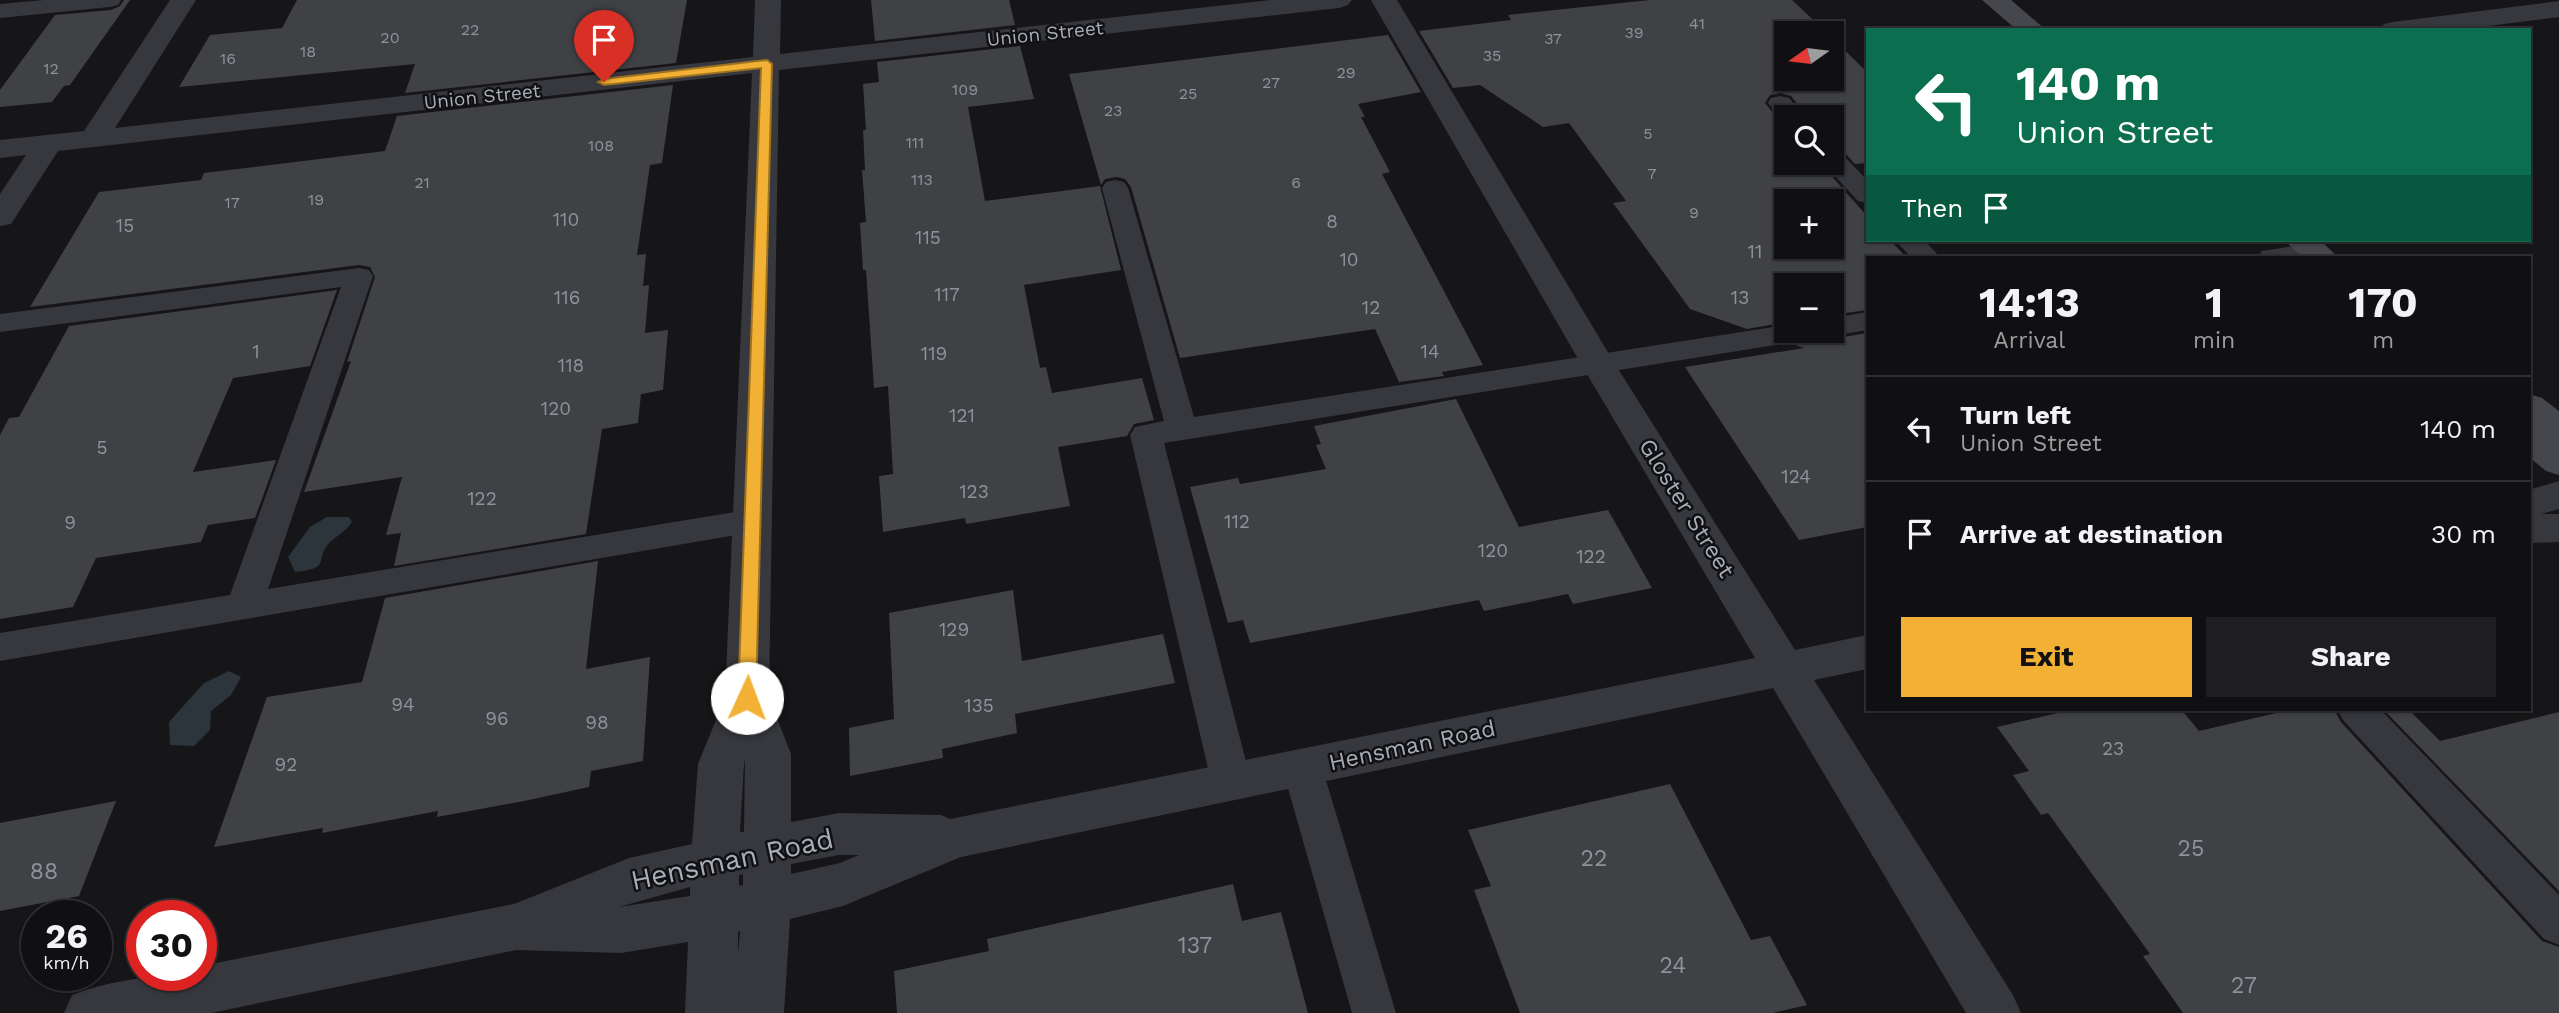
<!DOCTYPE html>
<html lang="en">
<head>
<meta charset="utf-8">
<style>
  :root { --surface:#101012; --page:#1e1e20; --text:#f1f3f6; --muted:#9c9d9f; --line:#303032; --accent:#f2b134 }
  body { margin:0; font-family:"Work Sans",sans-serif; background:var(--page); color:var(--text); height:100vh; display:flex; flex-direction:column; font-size:26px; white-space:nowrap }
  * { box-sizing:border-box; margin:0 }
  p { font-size:23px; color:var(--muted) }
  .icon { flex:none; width:38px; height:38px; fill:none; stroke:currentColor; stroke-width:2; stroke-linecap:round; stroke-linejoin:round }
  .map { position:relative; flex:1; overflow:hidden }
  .side { position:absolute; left:1866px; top:256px; width:665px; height:455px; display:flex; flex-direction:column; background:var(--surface); border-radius:0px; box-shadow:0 2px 5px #0004,0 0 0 2px var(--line) }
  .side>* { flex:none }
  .guide { position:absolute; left:1866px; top:28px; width:665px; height:214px; border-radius:0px; box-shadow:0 2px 5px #0004,0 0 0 2px var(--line); background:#0b6e4f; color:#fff; overflow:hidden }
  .needle { width:46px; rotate:256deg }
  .controls { position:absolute; left:1774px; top:21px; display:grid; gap:14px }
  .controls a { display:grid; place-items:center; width:70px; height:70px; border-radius:0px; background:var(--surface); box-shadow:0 2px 5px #0004,0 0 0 2px var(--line); font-size:35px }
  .speed { position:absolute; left:21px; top:900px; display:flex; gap:14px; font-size:35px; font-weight:700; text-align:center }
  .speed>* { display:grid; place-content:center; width:91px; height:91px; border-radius:50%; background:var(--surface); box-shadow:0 2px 5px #0004,0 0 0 2px var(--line); line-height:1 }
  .speed small { font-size:18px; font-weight:400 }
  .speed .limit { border:10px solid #d22; background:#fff; color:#111 }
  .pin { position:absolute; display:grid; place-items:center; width:60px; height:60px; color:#fff; margin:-72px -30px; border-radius:50% 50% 50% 0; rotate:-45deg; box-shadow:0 0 7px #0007 }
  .pin .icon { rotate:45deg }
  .me { position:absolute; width:77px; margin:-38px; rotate:2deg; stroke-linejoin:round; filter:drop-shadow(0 0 5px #0008) }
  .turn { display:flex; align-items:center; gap:24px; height:147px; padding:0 35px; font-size:32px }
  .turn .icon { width:91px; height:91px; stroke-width:2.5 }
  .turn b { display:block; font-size:49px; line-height:60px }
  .then { display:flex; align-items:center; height:66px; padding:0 35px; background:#0003; gap:14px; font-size:26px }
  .eta { display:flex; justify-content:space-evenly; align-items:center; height:119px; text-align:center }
  .eta b { font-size:42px; font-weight:700; line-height:49px }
  .button { display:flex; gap:14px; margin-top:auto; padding:14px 35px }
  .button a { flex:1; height:80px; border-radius:0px; background:var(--accent); color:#111; font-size:28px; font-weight:700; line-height:80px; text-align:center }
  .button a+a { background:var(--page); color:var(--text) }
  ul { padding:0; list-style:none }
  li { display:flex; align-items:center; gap:21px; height:105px; padding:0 35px; border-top:2px solid var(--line) }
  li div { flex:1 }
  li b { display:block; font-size:26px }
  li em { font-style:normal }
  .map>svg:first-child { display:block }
</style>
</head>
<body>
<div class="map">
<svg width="2559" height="1013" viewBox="0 0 2559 1013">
  <rect width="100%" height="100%" fill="#161618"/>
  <g fill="#2c353c">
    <path d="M327,517H349L352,522C346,531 338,535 330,542C313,560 334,568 295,572L288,557L310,527Z"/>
    <polygon points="229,671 241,677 231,695 211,711 210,730 194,746 170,745 169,722 204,683"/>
  </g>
  <g fill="#404145" fill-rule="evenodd">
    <polygon points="124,0 130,0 70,85 64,86 52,102 0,107 0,90 55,15 111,10 120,6"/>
    <polygon points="297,0 687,0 676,63 405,93 415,64 179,87 210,35 282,28"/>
    <polygon points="871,0 1009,0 1015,25 875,41"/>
    <path d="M1650,0H1792L1827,33H1787V79H1832V38L1867,72V163L1855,164L1843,151L1832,148V117H1808L1791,96L1781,93L1770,95L1765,103L1782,124L1787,125V163H1820L1867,216V240H1890L1906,257H1867V310L1832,315V285H1787V322L1747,329L1690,309L1613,203L1626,201L1569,123L1543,127L1480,85L1453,88L1419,31L1511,20L1508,15ZM1787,201H1832V247H1787Z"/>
    <polygon points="1388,35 1421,92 1358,104 1365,117 1361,117 1390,172 1382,174 1483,365 1442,372 1444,376 1399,382 1375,329 1180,358 1131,187 1125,179 1116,177 1105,179 1101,185 1069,74"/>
    <polygon points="1020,46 1034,99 968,107 985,201 1100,186 1121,270 1024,285 1040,368 1046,367 1052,393 1142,378 1154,420 1134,424 1127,436 1058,447 1070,506 966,524 965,518 883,532 879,476 893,474 888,386 874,388 866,270 863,270 860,223 866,222 862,170 865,170 863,130 866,130 863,84 879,82 877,62"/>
    <polygon points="673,85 662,163 650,165 637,255 646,254 643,286 649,285 645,333 668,330 663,390 641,394 638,423 602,429 586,534 394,566 401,533 386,535 402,477 304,492 351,361 347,362 375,277 370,267 359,265 30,307 99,192 201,180 204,173 385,151 397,116"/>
    <polygon points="337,290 310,366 233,378 193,472 276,460 255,518 208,525 201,542 96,558 73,607 0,619 0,435 9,418 19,417 69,326"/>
    <polygon points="1867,333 1867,527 1799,540 1685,367 1804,348 1795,345 1818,341 1822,335 1832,339"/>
    <polygon points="1456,399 1519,527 1608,510 1652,588 1573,604 1568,594 1484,611 1479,600 1250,643 1243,620 1228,623 1190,487 1238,478 1240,484 1326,469 1316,445 1321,444 1314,426"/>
    <polygon points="598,561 586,669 650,657 643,761 591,771 589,787 524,801 437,817 438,811 322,833 323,828 214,847 267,697 362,682 385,598"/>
    <polygon points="1013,590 1022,661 1163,634 1175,683 1015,714 1017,733 942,749 943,758 850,776 849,728 894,719 889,613"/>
    <polygon points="2075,709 2181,709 2199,731 2293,709 2334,709 2341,722 2542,941 2559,947 2559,1013 2183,1013 2143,956 2150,954 2048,813 2041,815 2013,775 2029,771 1997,727"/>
    <polygon points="2383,709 2408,709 2440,741 2559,712 2559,891"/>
    <polygon points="1670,784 1751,940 1770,936 1807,1005 1773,1013 1520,1013 1474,890 1491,886 1468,830"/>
    <polygon points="116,801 79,896 0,911 0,823"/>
    <polygon points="1233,884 1242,921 1281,912 1308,1013 897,1013 894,971 989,951 987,939"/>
  </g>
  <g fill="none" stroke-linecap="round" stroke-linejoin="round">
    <g fill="#37383d" fill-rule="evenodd">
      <polygon points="44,0 121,0 118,5 110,7 0,18 0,4"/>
      <polygon points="1780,96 1789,98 1805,117 1787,117 1787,123 1784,122 1768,103 1771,98"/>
      <polygon points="1832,150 1841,153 1867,180 1867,203 1858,201 1823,163 1832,163"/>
      <polygon points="1115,180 1124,182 1128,188 1194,417 1787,325 1787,331 1832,331 1832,318 1867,312 1867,330 1832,336 1821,332 1817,338 1807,340 1164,443 1251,781 1245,793 1231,798 1217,793 1211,781 1130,435 1135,427 1164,421 1102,188 1106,182"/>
      <polygon points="1895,240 1924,240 1940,257 1911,257"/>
      <polygon points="2314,243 2324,245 2328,251 2324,257 2258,257 2262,251"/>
      <polygon points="359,268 369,270 373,276 268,589 753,509 765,512 770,521 765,530 0,661 0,633 230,595 341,287 0,332 0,314"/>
      <polygon points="2337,709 2380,709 2559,895 2559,945 2544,939 2343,720"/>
      <polygon points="1302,750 1316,755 1322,767 1396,1013 1352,1013 1282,767 1288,755"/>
    </g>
    <g fill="#37383d" fill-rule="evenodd">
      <path d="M170,0H196L115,128L753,57L755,0H781L780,54L1271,0H1352L1348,5L1339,8L779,70L769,698L791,754V822L839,813L941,815L950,819L1755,658L1581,364L1371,0H1397L1615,364L1795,650L1867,635V669L1814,680L2013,995L2021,1013H1966L1773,688L961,857L843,906L790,919L784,1013H685L688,942L621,953L516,950L211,1013H64L72,995C113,979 157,975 201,975V966L514,904L629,858L692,844L698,764L725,698L752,73L58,151L11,224L0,226V194L26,155L0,158V140L84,131ZM745,759L744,832H740L744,764ZM839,855H859L840,863L791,874V864ZM743,874V885L739,886V875ZM690,887V896L619,907ZM740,931L738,954V932Z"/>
      <polygon points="2559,1 2559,17 2456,30 2380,30 2384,24 2393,22"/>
      <polygon points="2559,481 2559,509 2541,514 2559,514 2559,542 2529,543 2529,490"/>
    </g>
    <g fill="#45474d" fill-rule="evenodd">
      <polygon points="1982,0 2011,0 2046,30 2017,30"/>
      <polygon points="2284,240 2320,240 2338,257 2302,257"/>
      <polygon points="2529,394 2542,398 2559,411 2559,475 2546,471 2529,457"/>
    </g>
  </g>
  <polygon fill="#f2b134" stroke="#9d7322" stroke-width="2" points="767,60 772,64 756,698 753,704 747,706 740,704 738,698 761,68 604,85 598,82 604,79"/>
  <g text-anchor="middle" stroke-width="5" stroke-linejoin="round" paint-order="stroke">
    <g font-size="16" fill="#8e929b">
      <text x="1697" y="29">41</text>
      <text x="470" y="35">22</text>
      <text x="1634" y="38">39</text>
      <text x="390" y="43">20</text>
      <text x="1553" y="44">37</text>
      <text x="308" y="57">18</text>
      <text x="1492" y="61">35</text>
      <text x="228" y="64">16</text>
      <text x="51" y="74">12</text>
      <text x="1346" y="78">29</text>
      <text x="1271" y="88">27</text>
      <text x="965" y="95">109</text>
      <text x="1188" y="99">25</text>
      <text x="1113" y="116">23</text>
      <text x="1648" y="139">5</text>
      <text x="915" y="148">111</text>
      <text x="601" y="151">108</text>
      <text x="1652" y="179">7</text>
      <text x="922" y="185">113</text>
      <text x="422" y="188">21</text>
      <text x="1296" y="188">6</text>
      <text x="316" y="205">19</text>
      <text x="232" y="208">17</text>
      <text x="1694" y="218">9</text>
    </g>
    <g font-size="19" fill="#a8adb8" stroke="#111113">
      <text transform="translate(1045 33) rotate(-6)" y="7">Union Street</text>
      <text transform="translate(482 96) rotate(-6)" y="7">Union Street</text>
    </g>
    <g font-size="19" fill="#8e929b">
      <text x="566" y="226">110</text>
      <text x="1332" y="228">8</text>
      <text x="125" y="232">15</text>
      <text x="928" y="244">115</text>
      <text x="1755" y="258">11</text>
      <text x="1349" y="266">10</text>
      <text x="947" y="301">117</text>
      <text x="567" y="304">116</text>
      <text x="1740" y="304">13</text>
      <text x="1371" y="314">12</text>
      <text x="256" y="358">1</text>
      <text x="1430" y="358">14</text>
      <text x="934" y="360">119</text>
      <text x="571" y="372">118</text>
      <text x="556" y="415">120</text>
      <text x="962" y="422">121</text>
      <text x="102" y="454">5</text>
      <text x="1796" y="483">124</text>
      <text x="974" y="498">123</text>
      <text x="482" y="505">122</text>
      <text x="1237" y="528">112</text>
      <text x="70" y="529">9</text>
      <text x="1493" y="557">120</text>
      <text x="1591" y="563">122</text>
      <text x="954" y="636">129</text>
      <text x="403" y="711">94</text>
      <text x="979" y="712">135</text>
      <text x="497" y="725">96</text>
      <text x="597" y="729">98</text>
      <text x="2113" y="755">23</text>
      <text x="286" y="771">92</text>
    </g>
    <g font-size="23" fill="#a8adb8" stroke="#111113">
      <text transform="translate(1687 508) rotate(58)" y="8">Gloster Street</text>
      <text transform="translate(1412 745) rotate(-12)" y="8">Hensman Road</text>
    </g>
    <g font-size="23" fill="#8e929b">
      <text x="2191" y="856">25</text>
      <text x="1594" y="866">22</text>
      <text x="44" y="879">88</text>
      <text x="1195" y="953">137</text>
      <text x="1673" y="973">24</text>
      <text x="2244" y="993">27</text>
    </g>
    <g font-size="28" fill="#a8adb8" stroke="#111113">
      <text transform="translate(732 859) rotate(-12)" y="10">Hensman Road</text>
    </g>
  </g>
</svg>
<div class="controls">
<a><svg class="needle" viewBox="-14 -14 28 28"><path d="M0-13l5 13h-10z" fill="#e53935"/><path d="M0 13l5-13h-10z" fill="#9c9d9f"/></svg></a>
<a><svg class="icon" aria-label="search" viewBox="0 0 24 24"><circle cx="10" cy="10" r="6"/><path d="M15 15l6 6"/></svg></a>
<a>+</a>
<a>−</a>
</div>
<div class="speed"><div>26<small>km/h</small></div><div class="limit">30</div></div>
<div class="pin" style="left:604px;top:82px;background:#d93025"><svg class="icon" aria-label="arrive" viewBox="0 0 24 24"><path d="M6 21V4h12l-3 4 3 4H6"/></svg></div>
<svg class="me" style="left:747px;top:698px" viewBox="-20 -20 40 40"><circle r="19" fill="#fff"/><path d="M0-13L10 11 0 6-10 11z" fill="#f2b134"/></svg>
<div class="guide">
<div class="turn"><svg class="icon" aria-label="left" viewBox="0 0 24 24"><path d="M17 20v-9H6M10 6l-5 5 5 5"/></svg><div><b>140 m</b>Union Street</div></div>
<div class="then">Then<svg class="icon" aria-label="arrive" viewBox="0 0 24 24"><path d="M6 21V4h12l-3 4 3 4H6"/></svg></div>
</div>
<section class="side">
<div class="eta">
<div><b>14:13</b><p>Arrival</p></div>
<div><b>1</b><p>min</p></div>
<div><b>170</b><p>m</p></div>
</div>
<ul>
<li><svg class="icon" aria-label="left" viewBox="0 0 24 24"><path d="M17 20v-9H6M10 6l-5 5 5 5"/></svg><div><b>Turn left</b><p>Union Street</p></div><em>140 m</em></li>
<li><svg class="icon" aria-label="arrive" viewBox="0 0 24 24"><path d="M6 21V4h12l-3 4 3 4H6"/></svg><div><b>Arrive at destination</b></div><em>30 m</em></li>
</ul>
<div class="button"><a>Exit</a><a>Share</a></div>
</section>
</div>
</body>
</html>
